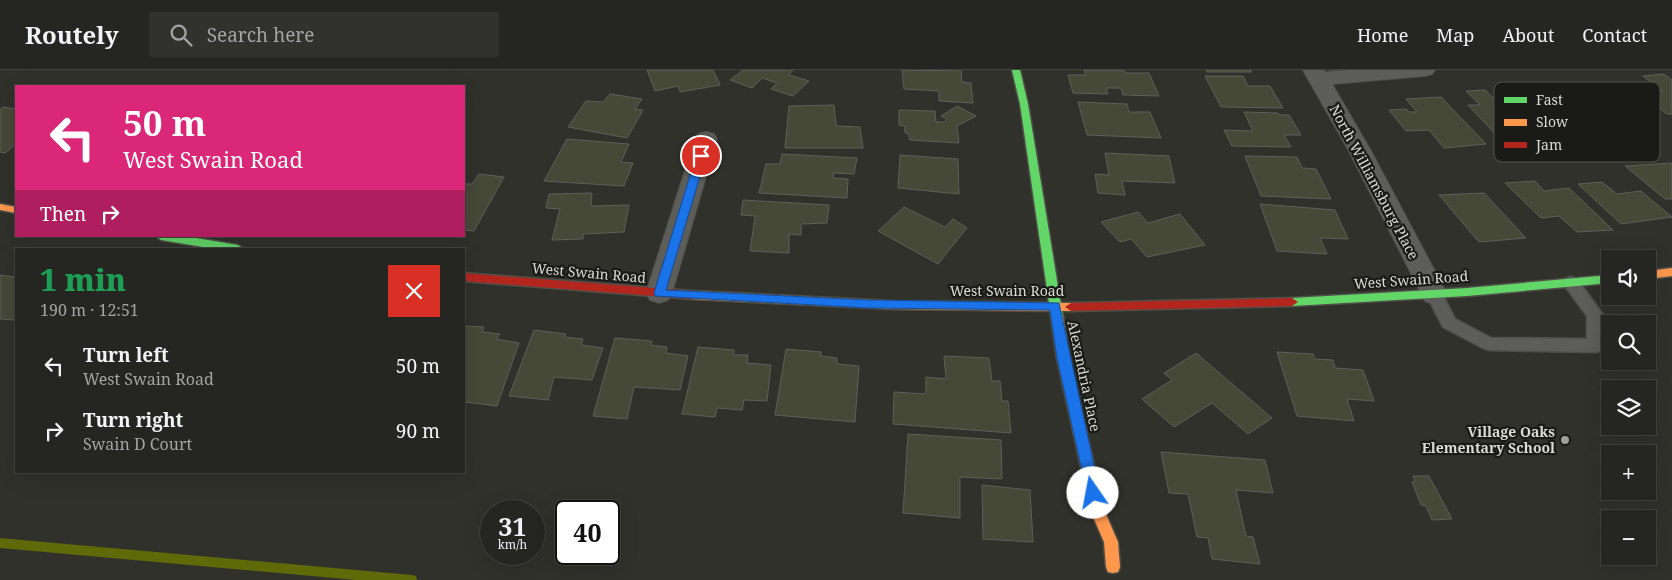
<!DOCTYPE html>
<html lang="en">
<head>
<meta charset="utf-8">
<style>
  :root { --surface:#252521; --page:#31312e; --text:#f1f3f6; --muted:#a3a5a5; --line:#42423f }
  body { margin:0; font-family:"Noto Serif",serif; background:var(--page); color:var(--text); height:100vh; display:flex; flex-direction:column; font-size:19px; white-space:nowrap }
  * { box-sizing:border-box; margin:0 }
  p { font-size:16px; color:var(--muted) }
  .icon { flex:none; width:28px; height:28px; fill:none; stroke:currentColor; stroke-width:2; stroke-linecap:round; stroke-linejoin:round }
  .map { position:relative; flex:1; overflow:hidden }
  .side { position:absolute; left:15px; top:178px; width:450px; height:225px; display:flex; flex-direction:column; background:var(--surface); border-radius:0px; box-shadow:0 5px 20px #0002,0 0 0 1px var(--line) }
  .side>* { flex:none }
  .hud { position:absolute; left:15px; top:15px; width:450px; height:152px; border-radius:0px; box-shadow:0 5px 20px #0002,0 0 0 1px var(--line); background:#db2777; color:#fff; overflow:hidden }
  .controls { position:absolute; left:1601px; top:180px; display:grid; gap:10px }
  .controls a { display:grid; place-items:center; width:55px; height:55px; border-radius:0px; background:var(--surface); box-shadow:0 5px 20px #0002,0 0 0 1px var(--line); font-size:25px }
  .speed { position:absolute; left:480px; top:430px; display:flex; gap:10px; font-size:25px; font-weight:700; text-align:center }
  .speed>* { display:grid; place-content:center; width:65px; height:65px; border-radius:50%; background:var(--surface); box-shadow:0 5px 20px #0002,0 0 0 1px var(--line); line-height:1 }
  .speed small { font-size:12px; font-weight:400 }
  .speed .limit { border:2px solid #111; border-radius:8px; background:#fff; color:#111 }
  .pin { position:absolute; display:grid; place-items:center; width:42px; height:42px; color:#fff; margin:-21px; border:2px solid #fff; border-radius:50%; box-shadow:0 1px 5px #0007 }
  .me { position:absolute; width:55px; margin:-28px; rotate:348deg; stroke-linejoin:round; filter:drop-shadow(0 0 4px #0008) }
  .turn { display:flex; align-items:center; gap:18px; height:105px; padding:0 25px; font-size:22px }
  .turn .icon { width:65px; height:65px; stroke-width:2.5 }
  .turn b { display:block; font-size:35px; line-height:42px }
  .then { display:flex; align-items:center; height:48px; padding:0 25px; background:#0003; gap:10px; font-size:19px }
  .round { display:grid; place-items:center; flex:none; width:52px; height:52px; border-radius:0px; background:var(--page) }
  .headline { display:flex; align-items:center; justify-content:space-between; height:85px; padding:0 25px }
  h1 { font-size:30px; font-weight:800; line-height:38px; color:#1e9e55 }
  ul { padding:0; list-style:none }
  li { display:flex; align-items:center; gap:15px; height:65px; padding:0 25px }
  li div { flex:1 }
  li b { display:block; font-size:19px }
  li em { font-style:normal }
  header { display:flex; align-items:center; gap:30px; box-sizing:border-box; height:70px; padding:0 25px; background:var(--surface); border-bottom:1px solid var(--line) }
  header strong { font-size:24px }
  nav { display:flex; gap:28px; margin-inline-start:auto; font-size:18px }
  .search { width:350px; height:45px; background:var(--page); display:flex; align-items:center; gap:12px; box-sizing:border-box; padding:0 18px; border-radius:0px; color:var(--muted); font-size:19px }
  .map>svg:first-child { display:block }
</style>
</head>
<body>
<header>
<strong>Routely</strong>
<div class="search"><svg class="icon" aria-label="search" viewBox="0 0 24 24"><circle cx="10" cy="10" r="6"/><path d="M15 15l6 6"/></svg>Search here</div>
<nav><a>Home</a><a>Map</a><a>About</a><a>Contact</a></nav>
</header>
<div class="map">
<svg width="1672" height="510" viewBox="0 0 1672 510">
  <rect width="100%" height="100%" fill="#31312c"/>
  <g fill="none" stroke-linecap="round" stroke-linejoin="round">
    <polygon fill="#5e6907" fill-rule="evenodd" points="0,468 412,505 416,506 417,510 356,510 0,478"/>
  </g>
  <g fill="#464838" stroke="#5e5f5a">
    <polygon points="647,0 713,0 720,15 680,22 678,16 655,21"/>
    <polygon points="743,0 793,0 789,5 809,11 793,26 771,19 777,13 762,8 752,18 730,10"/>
    <polygon points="902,0 961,1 962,12 971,13 973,33 939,31 939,21 904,19"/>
    <polygon points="1084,0 1124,0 1125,3 1149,3 1159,26 1123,25 1121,18 1106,18 1108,24 1073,23 1068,5 1086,5"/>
    <polygon points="1206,0 1250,0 1252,2 1207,2"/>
    <polygon points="1664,4 1672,10 1672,44 1667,44 1639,23 1663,21 1643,6"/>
    <polygon points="1205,6 1243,6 1248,16 1270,16 1283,38 1221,37"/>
    <polygon points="1485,20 1501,35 1516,34 1538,55 1514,56 1527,69 1502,71 1468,35 1480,35 1466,21"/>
    <polygon points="610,24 642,29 635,39 643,40 627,68 568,57 586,31 603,32"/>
    <polygon points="1441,27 1486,74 1444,78 1429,60 1406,61 1389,40 1406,39 1409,42 1417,42 1406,29"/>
    <polygon points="1078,32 1127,34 1129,42 1150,42 1161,68 1087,65"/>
    <polygon points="834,35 836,56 860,57 863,78 785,78 789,36"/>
    <polygon points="957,36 976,46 957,56 959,73 910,70 908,63 905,63 905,56 899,55 899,40 935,41 936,52 944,52 947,49 941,46"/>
    <polygon points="3,37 16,39 16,74 5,83 0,82 0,40"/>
    <polygon points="1244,42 1278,43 1280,45 1289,45 1301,65 1284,65 1291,77 1232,76 1224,60 1253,61"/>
    <polygon points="567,69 629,74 621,92 633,93 624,116 544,111"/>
    <polygon points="1105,83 1169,86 1175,113 1122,111 1125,125 1098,123 1095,104 1109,105"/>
    <polygon points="782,84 857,88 854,104 833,103 833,108 848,109 847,128 759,123 766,94 780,94"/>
    <polygon points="900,85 958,89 959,124 898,118"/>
    <polygon points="1245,86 1297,87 1302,98 1316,99 1331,129 1261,126"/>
    <polygon points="1672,93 1672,129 1665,129 1625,96"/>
    <polygon points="479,104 504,107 474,161 464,160 464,114 472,114"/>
    <polygon points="1535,111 1544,121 1569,118 1613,160 1577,162 1559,146 1541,148 1505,113"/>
    <polygon points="1602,112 1617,124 1641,121 1672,147 1621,154 1578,114"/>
    <polygon points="592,123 591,136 629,135 624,162 583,164 583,169 552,170 560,139 546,138 549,124"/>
    <polygon points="1484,123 1526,168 1479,172 1439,125"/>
    <polygon points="743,130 829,135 827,153 801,154 801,165 789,164 789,183 750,181 755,146 741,145"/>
    <polygon points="1260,134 1335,140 1348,169 1320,168 1327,184 1277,181"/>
    <polygon points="904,137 945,157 953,149 967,158 938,194 878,161"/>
    <polygon points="1138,142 1148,153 1180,144 1205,175 1147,187 1131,169 1120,172 1101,152"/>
    <polygon points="0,205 16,207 16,250 0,249"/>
    <polygon points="464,256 484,257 482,262 500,264 496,269 519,273 497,336 464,332"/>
    <polygon points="534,260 566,264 564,267 583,269 581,275 603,278 592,310 554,307 548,330 509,326"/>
    <polygon points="615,268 652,271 651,275 667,277 666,283 688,286 680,320 634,317 627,349 593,346"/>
    <polygon points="698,277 734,280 734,285 748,285 747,293 771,295 767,331 744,330 742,340 717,338 715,347 682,344"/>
    <polygon points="786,279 821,282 821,286 837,288 837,294 859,296 855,352 775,345"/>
    <polygon points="1277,282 1313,284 1315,289 1333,290 1335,298 1363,300 1374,331 1347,329 1354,351 1297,346"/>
    <polygon points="1196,283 1272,348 1248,364 1212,333 1174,357 1142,329 1172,310 1164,303"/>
    <polygon points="944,286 989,288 992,311 1000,311 1002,331 1008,331 1011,363 893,354 894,322 926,324 926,307 946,309"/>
    <polygon points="908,364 1001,370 1002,409 960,407 960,448 903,443"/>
    <polygon points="1161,382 1265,390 1273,423 1236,420 1246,466 1253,467 1260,494 1212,489 1208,468 1197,467 1188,424 1169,423"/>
    <polygon points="1413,406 1429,406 1452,449 1432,450 1426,436 1421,435 1412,412 1415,411"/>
    <polygon points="982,415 1030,420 1033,472 983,469"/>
  </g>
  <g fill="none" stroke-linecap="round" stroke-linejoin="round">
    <defs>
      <polygon id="lane" points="1571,207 1577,209 1603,245 1603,276 1601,281 1595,282 1489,280 1483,278 1443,257 1426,224 1428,220 1434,218 1440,220 1455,249 1491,268 1587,269 1587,246 1563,213 1565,209"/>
      <g id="street">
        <polygon points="1303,0 1323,0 1325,2 1350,0 1435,0 1432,4 1425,6 1332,14 1371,81 1447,224 1443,231 1434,234 1425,231 1349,81"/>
        <polygon points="706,62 714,64 717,69 672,223 668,230 659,233 650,230 646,223 695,69 698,64"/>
      </g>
      <g id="fast">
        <polygon points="1012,0 1020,0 1028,34 1063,247 1057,251 1051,247 1020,34"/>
        <polygon points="156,166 184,166 238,175 243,179 215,179 161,170"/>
        <polygon points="1610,205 1610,213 1467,226 1292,236 1286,232 1292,228 1467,218"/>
      </g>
      <g id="slow">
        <polygon points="0,134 16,137 16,143 0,140"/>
        <polygon points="1672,198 1672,206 1648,209 1648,201"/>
        <polygon points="692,221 893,231 1071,233 1077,237 1071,241 893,239 692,229 687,225"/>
        <polygon points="1057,243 1063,247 1069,288 1105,442 1118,472 1120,497 1118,502 1113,503 1108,502 1106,497 1104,472 1091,442 1057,288 1051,247"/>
      </g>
      <g id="jam">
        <polygon points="464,203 692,221 697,225 692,229 464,211"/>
        <polygon points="1292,228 1298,232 1292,236 1071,241 1065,237 1071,233"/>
      </g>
    </defs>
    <use href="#lane" stroke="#4f4f4a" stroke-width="3"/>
    <use href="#street" stroke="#4f4f4a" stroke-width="2"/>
    <use href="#fast" stroke="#4f4f4a" stroke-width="3"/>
    <use href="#slow" stroke="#4f4f4a" stroke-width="3"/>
    <use href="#jam" stroke="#4f4f4a" stroke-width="3"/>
    <use href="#lane" fill="#5d5e5a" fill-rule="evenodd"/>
    <use href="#street" fill="#5d5e5a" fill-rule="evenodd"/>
    <use href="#fast" fill="#63d668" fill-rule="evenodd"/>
    <use href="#slow" fill="#ff974d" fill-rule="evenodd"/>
    <use href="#jam" fill="#b3261e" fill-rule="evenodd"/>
  </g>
  <polygon fill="#1a73e8" stroke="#114b97" points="701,83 706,86 666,220 868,230 1059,233 1100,423 1098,427 1093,429 1089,427 1087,423 1057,288 1050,240 868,238 655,226 654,223 696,86"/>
  <circle fill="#9fa099" stroke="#1a1b16" stroke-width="2" cx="1565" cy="370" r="5"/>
  <g text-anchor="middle" stroke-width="4.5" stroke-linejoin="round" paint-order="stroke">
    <g font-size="14" fill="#dadcd4" stroke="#1a1b16">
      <text transform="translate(1374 112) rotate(62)" y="5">North Williamsburg Place</text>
      <text transform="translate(589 203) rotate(5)" y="5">West Swain Road</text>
      <text transform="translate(1411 210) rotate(-4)" y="5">West Swain Road</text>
      <text x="1007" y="226">West Swain Road</text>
      <text transform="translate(1084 306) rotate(78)" y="5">Alexandria Place</text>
    </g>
    <g font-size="14" font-weight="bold" fill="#dadcd4" stroke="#1a1b16" text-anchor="end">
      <text x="1555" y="367">Village Oaks<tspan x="1555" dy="16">Elementary School</tspan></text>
    </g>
  </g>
  <rect x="1494" y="12" width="166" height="80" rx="8" fill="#1a1b16" stroke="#54554f" stroke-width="1"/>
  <rect x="1504" y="27" width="23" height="6" fill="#63d668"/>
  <rect x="1504" y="49" width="23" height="7" fill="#ff974d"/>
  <rect x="1504" y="72" width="23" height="6" fill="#b3261e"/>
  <g font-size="14" fill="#dadcd4">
    <text x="1536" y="35">Fast</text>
    <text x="1536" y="57">Slow</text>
    <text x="1536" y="80">Jam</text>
  </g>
</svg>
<div class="controls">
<a><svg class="icon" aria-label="sound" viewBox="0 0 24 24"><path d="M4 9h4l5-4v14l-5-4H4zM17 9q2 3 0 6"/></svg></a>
<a><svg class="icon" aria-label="search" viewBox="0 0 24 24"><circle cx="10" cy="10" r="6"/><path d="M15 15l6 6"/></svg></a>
<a><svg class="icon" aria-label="layers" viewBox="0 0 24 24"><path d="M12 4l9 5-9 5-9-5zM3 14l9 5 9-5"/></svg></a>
<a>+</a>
<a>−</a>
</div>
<div class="speed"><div>31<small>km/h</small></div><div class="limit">40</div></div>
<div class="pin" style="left:701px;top:86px;background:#d93025"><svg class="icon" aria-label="arrive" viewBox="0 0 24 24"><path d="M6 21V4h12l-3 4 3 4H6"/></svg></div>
<svg class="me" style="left:1093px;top:423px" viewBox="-20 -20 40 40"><circle r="19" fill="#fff"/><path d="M0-13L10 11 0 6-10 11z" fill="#1a73e8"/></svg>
<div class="hud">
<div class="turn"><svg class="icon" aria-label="left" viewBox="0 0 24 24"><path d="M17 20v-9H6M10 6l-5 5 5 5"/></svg><div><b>50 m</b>West Swain Road</div></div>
<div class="then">Then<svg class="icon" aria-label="right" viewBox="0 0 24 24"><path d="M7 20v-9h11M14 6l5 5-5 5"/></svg></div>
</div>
<section class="side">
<div class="headline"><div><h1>1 min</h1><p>190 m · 12:51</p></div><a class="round" style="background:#d93025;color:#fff"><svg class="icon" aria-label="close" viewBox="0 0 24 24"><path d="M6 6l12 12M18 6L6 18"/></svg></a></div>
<ul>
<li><svg class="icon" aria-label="left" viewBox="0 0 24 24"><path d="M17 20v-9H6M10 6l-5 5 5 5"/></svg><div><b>Turn left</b><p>West Swain Road</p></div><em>50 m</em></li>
<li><svg class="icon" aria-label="right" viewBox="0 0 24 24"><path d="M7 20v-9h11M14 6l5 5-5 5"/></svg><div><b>Turn right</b><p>Swain D Court</p></div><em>90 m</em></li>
</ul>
</section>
</div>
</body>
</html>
